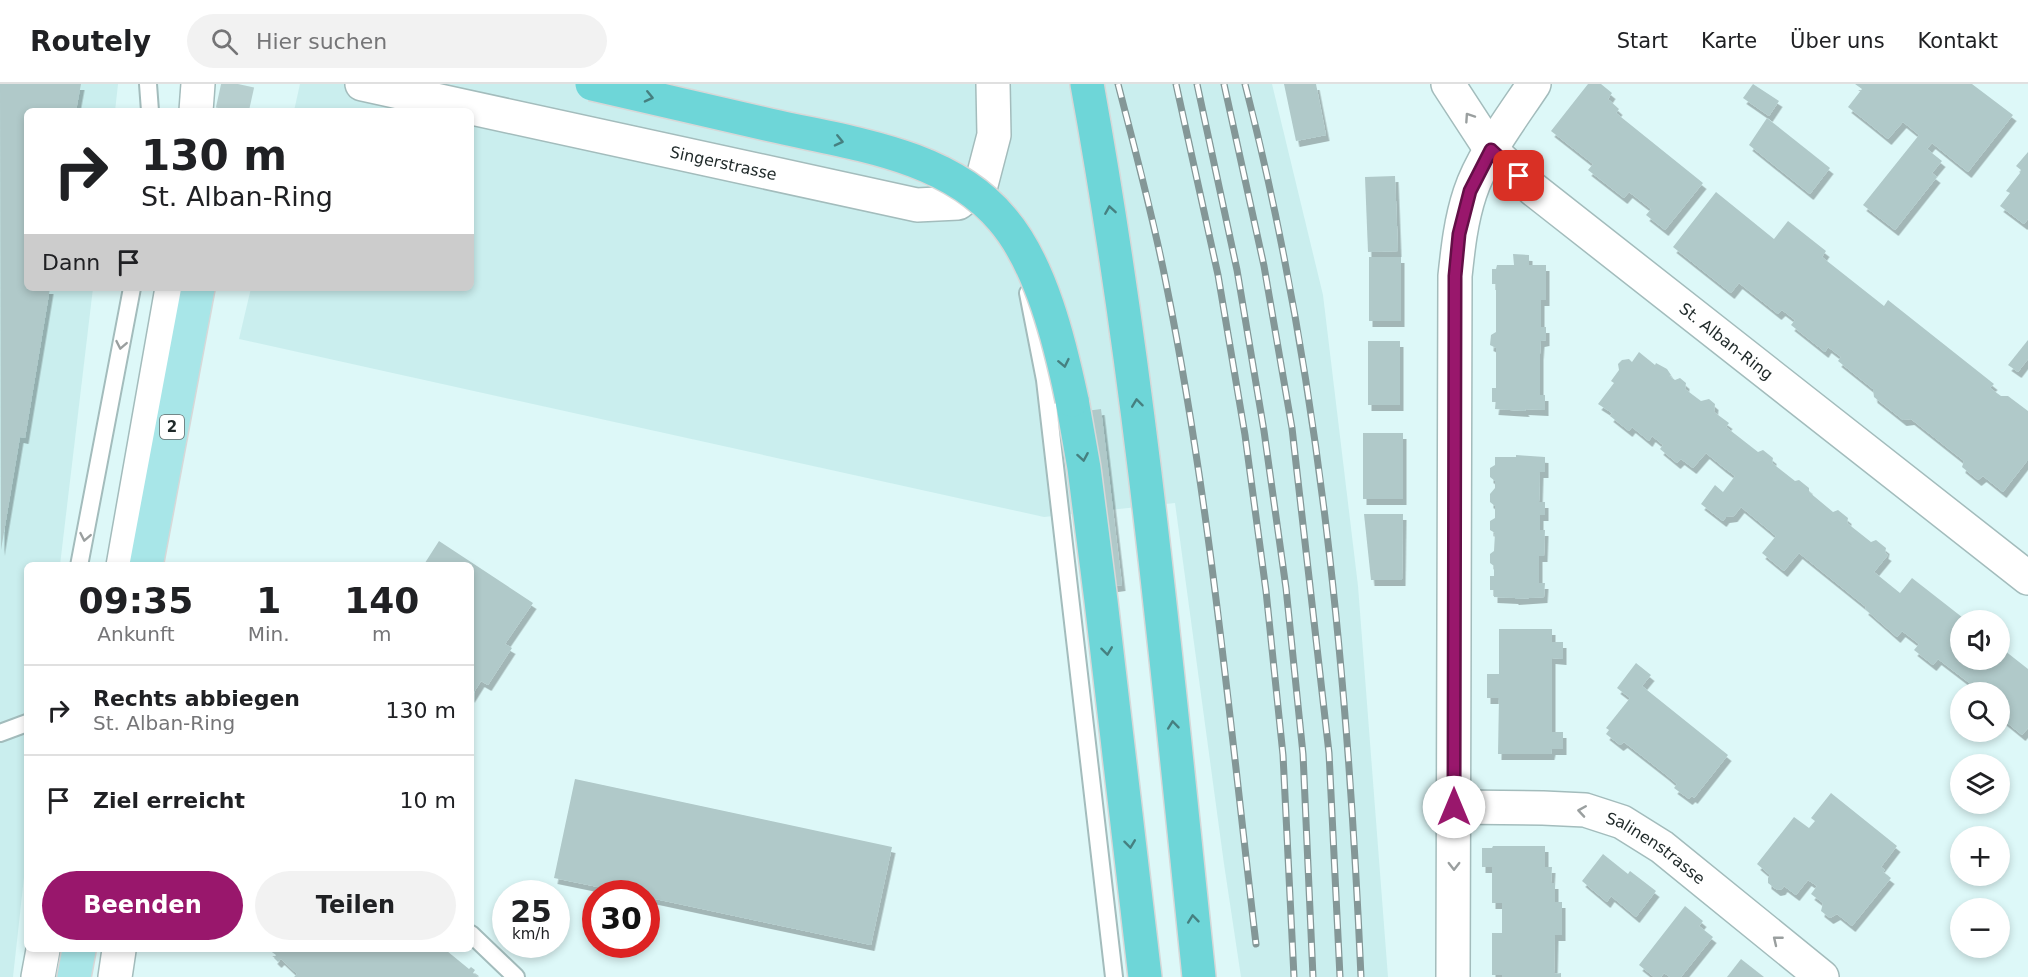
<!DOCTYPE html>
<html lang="de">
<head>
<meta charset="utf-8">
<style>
  :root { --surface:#fff; --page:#f2f2f2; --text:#202124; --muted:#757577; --line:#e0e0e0; --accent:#99176c }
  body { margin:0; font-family:"DejaVu Sans",sans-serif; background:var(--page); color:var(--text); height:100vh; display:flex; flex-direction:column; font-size:22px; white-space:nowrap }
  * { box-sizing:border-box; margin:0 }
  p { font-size:20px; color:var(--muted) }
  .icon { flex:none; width:33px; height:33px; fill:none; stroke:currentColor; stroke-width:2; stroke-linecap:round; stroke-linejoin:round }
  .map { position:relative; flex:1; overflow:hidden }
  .panel { position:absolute; left:24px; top:478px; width:450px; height:390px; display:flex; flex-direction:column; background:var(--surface); border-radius:9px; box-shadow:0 3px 9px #0003 }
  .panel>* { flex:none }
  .top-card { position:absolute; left:24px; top:24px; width:450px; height:183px; border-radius:9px; box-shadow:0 3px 9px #0003; background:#fff; color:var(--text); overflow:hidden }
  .fabs { position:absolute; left:1950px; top:526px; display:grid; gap:12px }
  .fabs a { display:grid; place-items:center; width:60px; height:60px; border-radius:50%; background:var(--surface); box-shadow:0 3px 9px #0003; font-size:30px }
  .speed { position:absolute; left:492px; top:796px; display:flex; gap:12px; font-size:30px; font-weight:700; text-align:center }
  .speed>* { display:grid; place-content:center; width:78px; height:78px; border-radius:50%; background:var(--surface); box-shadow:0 3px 9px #0003; line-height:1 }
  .speed small { font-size:15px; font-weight:400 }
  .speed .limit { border:9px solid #d22; background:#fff; color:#111 }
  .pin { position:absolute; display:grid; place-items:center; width:51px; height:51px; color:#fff; margin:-26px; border-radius:12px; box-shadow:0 3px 9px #0006 }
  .me { position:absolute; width:66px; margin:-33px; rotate:0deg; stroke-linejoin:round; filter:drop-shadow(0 0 4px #0008) }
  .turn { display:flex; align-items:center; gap:21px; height:126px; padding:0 18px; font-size:27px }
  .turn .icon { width:78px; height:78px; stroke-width:2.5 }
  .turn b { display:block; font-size:42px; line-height:51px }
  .then { display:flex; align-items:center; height:57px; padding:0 18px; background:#0003; gap:12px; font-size:22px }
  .eta { display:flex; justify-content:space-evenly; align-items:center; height:102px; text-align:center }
  .eta b { font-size:36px; font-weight:600; line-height:42px }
  .action { display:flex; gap:12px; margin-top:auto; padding:12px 18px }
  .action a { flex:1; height:69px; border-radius:36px; background:var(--accent); color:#fff; font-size:24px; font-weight:600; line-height:69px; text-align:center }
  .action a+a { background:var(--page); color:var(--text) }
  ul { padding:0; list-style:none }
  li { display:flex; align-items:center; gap:18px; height:90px; padding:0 18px; border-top:2px solid var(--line) }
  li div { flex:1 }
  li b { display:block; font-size:22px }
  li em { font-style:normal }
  header { display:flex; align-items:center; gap:36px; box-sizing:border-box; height:84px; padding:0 30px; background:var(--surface); border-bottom:2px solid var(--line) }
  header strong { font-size:28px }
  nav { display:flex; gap:33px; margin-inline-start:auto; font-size:21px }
  .search { width:420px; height:54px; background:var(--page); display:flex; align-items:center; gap:15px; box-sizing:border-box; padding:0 21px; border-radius:33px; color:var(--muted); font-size:22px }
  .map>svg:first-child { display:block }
</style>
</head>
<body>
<header>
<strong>Routely</strong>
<div class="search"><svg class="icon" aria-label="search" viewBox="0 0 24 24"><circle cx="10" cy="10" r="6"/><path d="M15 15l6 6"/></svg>Hier suchen</div>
<nav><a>Start</a><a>Karte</a><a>Über uns</a><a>Kontakt</a></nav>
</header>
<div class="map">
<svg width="2028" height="893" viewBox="0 0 2028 893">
  <defs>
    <filter id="shadow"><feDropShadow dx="3.5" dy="6" stdDeviation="0" flood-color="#0004"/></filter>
  </defs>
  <rect width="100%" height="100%" fill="#ddf8f8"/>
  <g fill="#caeeee">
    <polygon points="0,0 118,0 115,27 27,27 27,204 93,204 60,481 27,482 27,766 13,893 0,893"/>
    <polygon points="300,0 1272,0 1323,211 1358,502 1388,893 1241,893 1224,780 1175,419 1044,433 239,255 251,204 471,204 471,27 294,27"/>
  </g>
  <g fill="#b0c9c9" filter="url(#shadow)">
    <polygon points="0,0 81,0 76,27 27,27 27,204 50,204 25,354 20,353 1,466"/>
    <polygon points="1284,0 1316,0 1326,51 1296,57"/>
    <polygon points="1588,0 1601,0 1612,9 1608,15 1619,25 1616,29 1703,99 1665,146 1646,131 1651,125 1629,108 1624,114 1588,86 1593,80 1551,47"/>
    <polygon points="1753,0 1779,17 1769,32 1743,14"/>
    <polygon points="1855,0 1972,0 2013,31 1968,88 1932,59 1927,65 1942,77 1932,89 1937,93 1895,146 1863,121 1919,51 1903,38 1888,55 1867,38 1848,23 1862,5"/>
    <polygon points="1767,34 1830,84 1810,110 1749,61"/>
    <polygon points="2028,68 2028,135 2024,140 2000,122 2010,109 2006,107 2020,89 2021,86 2016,82"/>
    <polygon points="1395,92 1398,167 1368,168 1365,93"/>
    <polygon points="1716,108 1774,155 1788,137 1826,167 1822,173 1884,222 1888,216 1994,300 1990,304 2001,312 2008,312 2028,327 2028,377 2027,377 2003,408 1983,392 1978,396 1962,383 1964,377 1945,362 1911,335 1903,336 1874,313 1873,305 1838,277 1841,273 1828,263 1825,268 1791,241 1795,236 1782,226 1778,230 1739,199 1731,209 1673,163"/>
    <polygon points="1513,170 1529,171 1529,181 1546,181 1546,216 1541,216 1541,243 1546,243 1546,256 1541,257 1540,270 1540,311 1545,311 1545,326 1525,325 1526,327 1495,325 1496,318 1492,318 1492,304 1496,304 1496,264 1490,261 1491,251 1496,248 1496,200 1492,200 1492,185 1496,185 1497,181 1514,181"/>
    <rect x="1369" y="173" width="32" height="64"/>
    <polygon points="2028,256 2028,275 2018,288 2008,281"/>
    <rect x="1368" y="257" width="32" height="64"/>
    <polygon points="1639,268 1655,281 1656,279 1667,285 1671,291 1669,292 1675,296 1680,294 1686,299 1685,305 1701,317 1709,315 1715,320 1714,328 1729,339 1726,343 1758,368 1763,366 1773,374 1772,379 1795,397 1799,396 1809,404 1809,408 1833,428 1838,426 1848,434 1847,439 1871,458 1876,456 1886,464 1885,469 1888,471 1874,488 1900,509 1912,494 1967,537 1960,537 1960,576 2000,576 2000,563 2028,585 2028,644 2022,651 2000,633 2000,609 1968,609 1966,607 1972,601 1938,575 1933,581 1914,566 1919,560 1902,547 1897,553 1865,525 1866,523 1799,469 1784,487 1762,469 1776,452 1741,423 1734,432 1726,433 1723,437 1701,420 1715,401 1723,408 1735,392 1723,383 1706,369 1693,384 1681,375 1677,379 1660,365 1663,361 1652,352 1649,357 1632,343 1629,347 1610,332 1612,329 1598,320 1614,299 1611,297 1619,286 1618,280 1622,276 1629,275 1632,278"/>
    <polygon points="1101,325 1122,501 1100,504 1079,328"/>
    <rect x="1363" y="349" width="40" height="66"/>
    <polygon points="1516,371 1545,373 1545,388 1540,388 1539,418 1545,418 1545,431 1540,431 1540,446 1545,446 1544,472 1539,472 1539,499 1545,499 1544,513 1515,515 1515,514 1494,513 1494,506 1490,506 1490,492 1494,492 1494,482 1490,479 1490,470 1494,467 1495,449 1490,446 1490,437 1495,434 1495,422 1490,418 1490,410 1495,404 1495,397 1490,393 1490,384 1495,381 1495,373 1516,373"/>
    <polygon points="1364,430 1403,430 1402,496 1371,496"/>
    <polygon points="439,457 533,519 505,560 512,564 488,601 481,597 471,613 471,482 423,482"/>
    <polygon points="1499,545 1552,545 1552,558 1563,558 1563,575 1552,574 1552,648 1563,648 1563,665 1552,665 1551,670 1498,670 1499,614 1487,614 1487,590 1499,590"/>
    <polygon points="1636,579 1651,591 1642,602 1728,671 1694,714 1692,712 1689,715 1674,704 1677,700 1665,690 1624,658 1620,661 1606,650 1609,646 1606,644 1630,614 1617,604"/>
    <polygon points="575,695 892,763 871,861 646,813 646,810 632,810 554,794"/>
    <polygon points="1831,709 1897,762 1881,783 1885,786 1883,788 1891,794 1852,842 1837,830 1830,834 1821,827 1823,819 1811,810 1817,802 1808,796 1796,811 1784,802 1782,805 1777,806 1768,799 1768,794 1770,791 1757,780 1794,733 1809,744 1815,737 1811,734"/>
    <polygon points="1493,762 1545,762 1545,783 1552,783 1551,799 1555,799 1555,818 1562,818 1562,851 1555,851 1554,890 1561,889 1561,893 1502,893 1502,891 1492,891 1492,849 1502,849 1502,819 1492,819 1492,783 1482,783 1482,764 1492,764"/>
    <polygon points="1603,770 1628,790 1630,787 1656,807 1636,833 1611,812 1607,818 1582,797"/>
    <polygon points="1685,822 1703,837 1699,842 1713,853 1681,893 1670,893 1664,889 1661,893 1654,893 1639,881"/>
    <polygon points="269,866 449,866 447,867 469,885 471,883 475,886 473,889 478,893 294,893 297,890 281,875 278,878 274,874 276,871"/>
    <polygon points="1741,875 1764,893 1727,893"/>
  </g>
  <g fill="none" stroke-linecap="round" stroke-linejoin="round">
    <polyline stroke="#b7cfcf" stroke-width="33" stroke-dasharray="33 16" stroke-linecap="butt" points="232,27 238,0"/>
    <defs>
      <g id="service">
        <polyline points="148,0 150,27"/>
        <polyline points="1028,209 1045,296 1114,893"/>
        <polyline points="79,482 132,204"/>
        <polyline points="0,649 27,639"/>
        <polyline points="471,850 516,893"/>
      </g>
      <g id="minor">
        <path id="s1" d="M362,0L917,121L958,119L981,101L994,51L993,0"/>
        <path id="s2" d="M1448,0L1491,66L1533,105L2028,494"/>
        <path id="s3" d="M1454,723L1543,724L1585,726L1622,738L1662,763L1822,893"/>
        <path d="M1453,893L1455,192C1458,164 1461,136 1470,109C1482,72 1513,32 1534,0"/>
      </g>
      <g id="tertiary">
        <polyline points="196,27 198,0"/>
        <polyline points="123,482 172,204"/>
        <polyline points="38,893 43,866"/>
        <polyline points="115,893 119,866"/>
      </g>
      <g id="primary">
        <polyline points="146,482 198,204"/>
        <polyline points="74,893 79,866"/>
      </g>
      <g id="motorway">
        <path d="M1087,0C1141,296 1168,594 1199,893"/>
        <polyline points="1072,316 1084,384 1101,517 1145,893"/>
      </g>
    </defs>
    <use href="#service" stroke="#a3bcbc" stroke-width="20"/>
    <use href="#minor" stroke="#a3bcbc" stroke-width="36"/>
    <use href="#tertiary" stroke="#a3bcbc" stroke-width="36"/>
    <use href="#primary" stroke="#d7d8d8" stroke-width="36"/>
    <use href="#motorway" stroke="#d7d8d8" stroke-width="36"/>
    <use href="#service" stroke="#fff" stroke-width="16"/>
    <use href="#minor" stroke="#fff" stroke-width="33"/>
    <use href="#tertiary" stroke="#fff" stroke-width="33"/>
    <use href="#primary" stroke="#a8e6e8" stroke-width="33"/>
    <use href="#motorway" stroke="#6ed6d8" stroke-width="33"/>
    <defs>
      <g id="rail">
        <path d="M1118,0C1135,66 1153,132 1166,199C1210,416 1230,640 1256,860"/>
        <polyline points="1176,0 1218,191 1245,351 1266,507 1283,671 1294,893"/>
        <polyline points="1197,0 1237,186 1264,347 1286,504 1303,670 1313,893"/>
        <polyline points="1224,0 1264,182 1292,344 1329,669 1340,893"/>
        <path d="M1245,0C1320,291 1348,594 1361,893"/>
      </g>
    </defs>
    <use href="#rail" stroke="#849797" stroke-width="7"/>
    <use href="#rail" stroke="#fff" stroke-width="4.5" stroke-dasharray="14" stroke-linecap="butt"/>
    <defs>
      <path id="motorway-bridge" d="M592,0C651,14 711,27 770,41C848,59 947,69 1002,135C1041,180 1060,259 1072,316"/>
    </defs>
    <use href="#motorway-bridge" stroke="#d7d8d8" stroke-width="36" stroke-linecap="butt"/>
    <use href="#motorway-bridge" stroke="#6ed6d8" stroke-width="33"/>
  </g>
  <defs><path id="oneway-chevron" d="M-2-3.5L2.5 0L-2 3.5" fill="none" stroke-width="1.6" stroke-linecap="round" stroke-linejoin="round" transform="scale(1.5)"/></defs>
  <g stroke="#468080">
    <use href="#oneway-chevron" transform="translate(649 13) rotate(13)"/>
    <use href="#oneway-chevron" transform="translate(839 57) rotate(13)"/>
    <use href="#oneway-chevron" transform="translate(1110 126) rotate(-99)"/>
    <use href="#oneway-chevron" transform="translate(1064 279) rotate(78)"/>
    <use href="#oneway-chevron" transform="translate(1137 319) rotate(-97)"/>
    <use href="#oneway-chevron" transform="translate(1083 373) rotate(80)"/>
    <use href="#oneway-chevron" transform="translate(1107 567) rotate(83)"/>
    <use href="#oneway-chevron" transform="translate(1173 641) rotate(-96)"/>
    <use href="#oneway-chevron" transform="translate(1130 760) rotate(83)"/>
    <use href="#oneway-chevron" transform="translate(1193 835) rotate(-96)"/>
  </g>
  <g stroke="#9a9f9f">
    <use href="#oneway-chevron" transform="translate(1469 33) rotate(-124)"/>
    <use href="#oneway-chevron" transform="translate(121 261) rotate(101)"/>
    <use href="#oneway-chevron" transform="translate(85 453) rotate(101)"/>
    <use href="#oneway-chevron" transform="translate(1582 727) rotate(-171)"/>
    <use href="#oneway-chevron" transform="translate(1454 782) rotate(90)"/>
    <use href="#oneway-chevron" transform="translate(1777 856) rotate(-141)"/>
  </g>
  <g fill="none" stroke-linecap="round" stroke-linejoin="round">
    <defs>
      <polyline id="route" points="1454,723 1455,192 1459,150 1470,107 1491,66 1519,92"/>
    </defs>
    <use href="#route" stroke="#630f46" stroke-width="15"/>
    <use href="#route" stroke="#99176c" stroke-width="10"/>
  </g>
  <g text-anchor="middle" stroke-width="5" stroke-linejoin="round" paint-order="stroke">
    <rect fill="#fff" stroke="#626969" stroke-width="1.5" x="160" y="331" width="24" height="24" rx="4.5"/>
    <g font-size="15" font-weight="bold" fill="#1f2929">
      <text x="172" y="348">2</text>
    </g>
    <g font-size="16" fill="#1f2929" stroke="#fff">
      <text dy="6" stroke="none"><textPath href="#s1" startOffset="370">Singerstrasse</textPath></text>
      <text dy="6" stroke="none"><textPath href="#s2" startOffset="382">St. Alban-Ring</textPath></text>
      <text dy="6" stroke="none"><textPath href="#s3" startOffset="212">Salinenstrasse</textPath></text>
    </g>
  </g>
</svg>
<div class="fabs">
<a><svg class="icon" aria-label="sound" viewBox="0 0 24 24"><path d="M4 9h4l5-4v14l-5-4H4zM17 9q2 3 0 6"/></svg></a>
<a><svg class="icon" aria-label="search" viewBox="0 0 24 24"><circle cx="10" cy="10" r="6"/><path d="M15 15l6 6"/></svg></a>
<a><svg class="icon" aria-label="layers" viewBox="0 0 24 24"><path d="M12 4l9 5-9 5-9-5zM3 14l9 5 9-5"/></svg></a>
<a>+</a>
<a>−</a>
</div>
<div class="speed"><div>25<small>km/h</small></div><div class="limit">30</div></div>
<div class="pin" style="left:1519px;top:92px;background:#d93025"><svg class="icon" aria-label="arrive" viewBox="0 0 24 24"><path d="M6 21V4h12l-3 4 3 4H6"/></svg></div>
<svg class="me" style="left:1454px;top:723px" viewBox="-20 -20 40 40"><circle r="19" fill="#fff"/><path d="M0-13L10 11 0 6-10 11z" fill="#99176c"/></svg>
<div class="top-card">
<div class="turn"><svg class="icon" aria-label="right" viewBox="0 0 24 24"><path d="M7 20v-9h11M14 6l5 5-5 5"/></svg><div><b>130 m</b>St. Alban-Ring</div></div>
<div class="then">Dann<svg class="icon" aria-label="arrive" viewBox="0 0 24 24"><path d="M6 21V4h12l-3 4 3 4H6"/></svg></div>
</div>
<section class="panel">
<div class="eta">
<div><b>09:35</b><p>Ankunft</p></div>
<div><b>1</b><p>Min.</p></div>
<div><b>140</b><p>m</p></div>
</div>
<ul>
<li><svg class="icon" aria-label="right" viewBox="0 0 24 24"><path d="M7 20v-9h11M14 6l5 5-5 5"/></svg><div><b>Rechts abbiegen</b><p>St. Alban-Ring</p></div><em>130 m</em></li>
<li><svg class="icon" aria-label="arrive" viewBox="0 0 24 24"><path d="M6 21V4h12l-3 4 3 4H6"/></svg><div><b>Ziel erreicht</b></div><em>10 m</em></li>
</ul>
<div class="action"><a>Beenden</a><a>Teilen</a></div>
</section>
</div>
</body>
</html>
